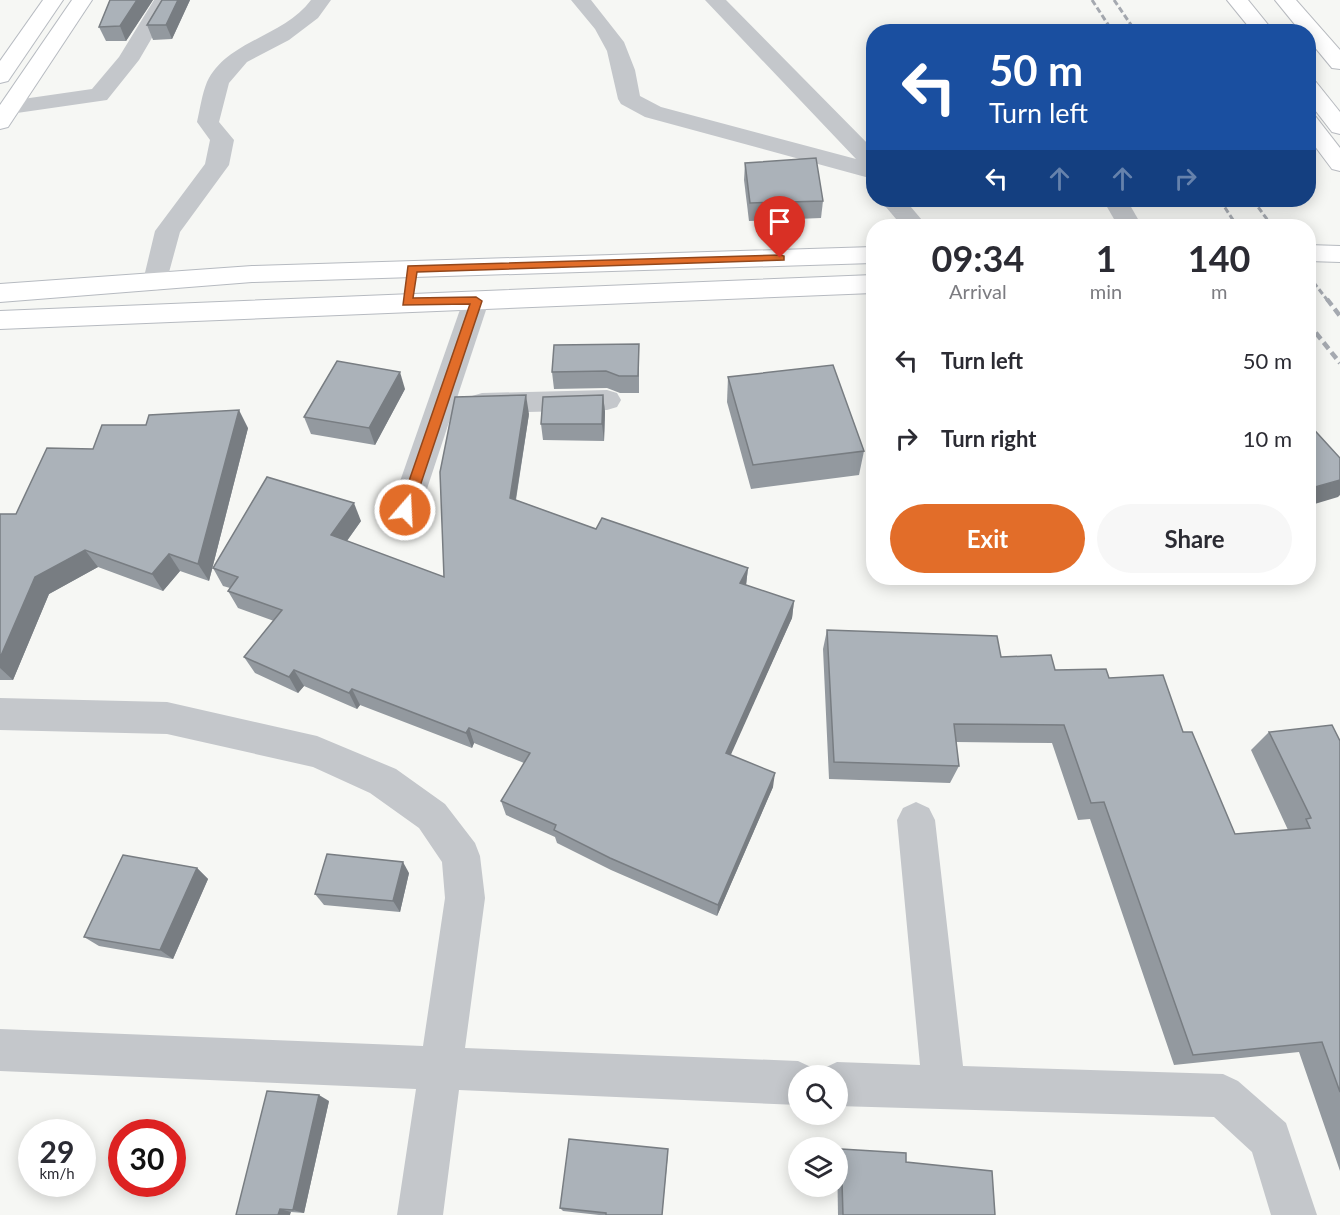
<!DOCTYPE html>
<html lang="en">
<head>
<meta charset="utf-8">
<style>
  :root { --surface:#fff; --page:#f7f7f7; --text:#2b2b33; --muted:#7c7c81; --accent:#e26d29 }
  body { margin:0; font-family:Lato,sans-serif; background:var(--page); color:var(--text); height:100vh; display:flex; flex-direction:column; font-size:22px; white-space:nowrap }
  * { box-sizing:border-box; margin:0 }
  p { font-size:20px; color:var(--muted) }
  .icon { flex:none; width:33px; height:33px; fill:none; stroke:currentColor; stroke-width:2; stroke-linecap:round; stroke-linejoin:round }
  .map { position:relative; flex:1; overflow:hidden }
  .side { position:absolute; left:866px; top:219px; width:450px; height:366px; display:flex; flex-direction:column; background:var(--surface); border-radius:24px; box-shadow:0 3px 15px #0003 }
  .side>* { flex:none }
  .guide { position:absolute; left:866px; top:24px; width:450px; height:183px; border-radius:24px; box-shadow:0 3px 15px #0003; background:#1a4fa0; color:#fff; overflow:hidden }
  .buttons { position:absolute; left:788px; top:1065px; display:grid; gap:12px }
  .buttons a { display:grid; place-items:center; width:60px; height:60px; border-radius:50%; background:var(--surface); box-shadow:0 3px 15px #0003; font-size:30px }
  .speed { position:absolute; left:18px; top:1119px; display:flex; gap:12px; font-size:30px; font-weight:700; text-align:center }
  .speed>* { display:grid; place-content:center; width:78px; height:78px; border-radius:50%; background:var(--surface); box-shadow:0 3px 15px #0003; line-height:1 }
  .speed small { font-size:15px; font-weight:400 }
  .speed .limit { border:9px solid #d22; background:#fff; color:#111 }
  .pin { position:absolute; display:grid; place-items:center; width:51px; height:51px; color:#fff; margin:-62px -26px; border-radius:50% 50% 50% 0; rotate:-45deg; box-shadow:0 0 6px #0007 }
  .pin .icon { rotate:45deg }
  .me { position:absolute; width:66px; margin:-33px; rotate:19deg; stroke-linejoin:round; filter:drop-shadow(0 0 4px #0008) }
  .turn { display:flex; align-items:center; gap:21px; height:126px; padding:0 24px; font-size:27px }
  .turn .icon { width:78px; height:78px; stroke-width:2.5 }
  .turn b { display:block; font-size:42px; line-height:51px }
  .lanes { display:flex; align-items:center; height:57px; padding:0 24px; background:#0003; justify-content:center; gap:30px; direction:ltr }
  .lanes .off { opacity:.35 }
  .eta { display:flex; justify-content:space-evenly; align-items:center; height:102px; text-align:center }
  .eta b { font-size:36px; font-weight:700; line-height:42px }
  .cta { display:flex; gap:12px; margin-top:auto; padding:12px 24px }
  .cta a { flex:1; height:69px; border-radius:36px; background:var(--accent); color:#fff; font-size:24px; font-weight:700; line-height:69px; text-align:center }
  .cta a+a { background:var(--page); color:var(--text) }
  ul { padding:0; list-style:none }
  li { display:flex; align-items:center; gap:18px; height:78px; padding:0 24px }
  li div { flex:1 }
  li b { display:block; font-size:22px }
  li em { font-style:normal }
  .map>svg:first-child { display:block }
</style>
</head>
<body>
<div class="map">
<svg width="1340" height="1215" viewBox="0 0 1340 1215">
  <rect width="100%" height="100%" fill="#f6f7f4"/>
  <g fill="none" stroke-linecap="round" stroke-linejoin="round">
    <defs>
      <g id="secondary">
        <polygon points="43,0 63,0 8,81 0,83 0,61"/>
        <polygon points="72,0 92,0 8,127 0,129 0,105"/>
        <polygon points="1308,245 1340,246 1340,262 1308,261"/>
        <polygon points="873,247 873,263 252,282 0,302 0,284 252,266"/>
        <polygon points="873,275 873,293 0,329 0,311"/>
      </g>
      <g id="primary">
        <polygon points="1227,0 1248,0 1274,32 1253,32"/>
        <polygon points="1275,0 1296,0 1340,50 1340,69 1332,68 1308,39 1308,32 1301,32"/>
        <polygon points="1308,80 1316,82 1340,112 1340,134 1332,132 1308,101"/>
        <polygon points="1308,115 1316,117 1340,148 1340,171 1332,169 1308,137"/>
      </g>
    </defs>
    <use href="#secondary" stroke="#b6bac0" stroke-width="2"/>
    <use href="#primary" stroke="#b7babf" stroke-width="2"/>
    <g fill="#c4c7cb" fill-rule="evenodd">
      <polygon points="154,0 174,0 139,60 107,100 10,114 2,112 2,102 92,89 119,57"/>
      <path d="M311,0H331L318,18L289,40L247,62L229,83L219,122L234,140L229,165L180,232L165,287L156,290L147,287L143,281L155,231L205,164L210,140L197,122C200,109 202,94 207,82C227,40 284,37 311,0Z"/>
      <polygon points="571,0 591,0 624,42 635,70 640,96 661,107 856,159 705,0 726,0 873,149 873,179 645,117 621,104 618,99 607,51 595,29"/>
      <polygon points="880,200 905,200 927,226 902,226"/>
      <polygon points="1103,200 1127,200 1142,226 1118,226"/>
      <polygon points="476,292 485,295 489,301 420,510 416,518 405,522 394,518 390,510 463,301 467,295"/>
      <polygon points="607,390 617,393 621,400 617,407 607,410 482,413 472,410 468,403 472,396 482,393"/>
      <polygon points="0,698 167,702 317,736 396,769 445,804 475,843 480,856 485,898 465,1048 798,1061 813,1068 816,1076 798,1076 798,1105 459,1090 443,1215 397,1215 416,1089 0,1071 0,1029 423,1046 445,898 442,862 419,828 370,793 313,767 167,734 0,730"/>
      <polygon points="916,802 929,808 935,820 963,1066 1223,1074 1238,1081 1286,1123 1317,1215 1271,1215 1252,1152 1214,1117 837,1106 837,1076 819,1076 822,1069 837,1062 920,1065 897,820 903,808"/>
    </g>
    <use href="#secondary" fill="#fff" fill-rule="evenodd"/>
    <use href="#primary" fill="#fff" fill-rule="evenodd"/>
    <g stroke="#a5a9b0" stroke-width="3" stroke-dasharray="6 3" stroke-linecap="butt">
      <polyline points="1092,0 1113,32"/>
      <polyline points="1114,0 1136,32"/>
      <polyline points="1220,200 1237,226"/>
      <polyline points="1253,200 1272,226"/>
      <polyline points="1308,275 1328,301"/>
    </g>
    <g stroke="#a5a9b0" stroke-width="4.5" stroke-dasharray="8 4.5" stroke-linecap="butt">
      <polyline points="1327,299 1340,316"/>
      <polyline points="1308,323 1340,363"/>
    </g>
  </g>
  <g fill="#93999f">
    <polygon points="110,0 153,0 126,41 106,41 99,27"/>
    <polygon points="162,0 190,0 172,39 153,40 147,25"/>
    <polygon points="745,163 823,201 821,218 749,221 744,180"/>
    <polygon points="639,344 639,393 620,393 607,388 554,389 552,372"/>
    <polygon points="728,377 864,451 859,475 751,489 727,402"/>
    <polygon points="405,389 375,445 311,434 304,417"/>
    <polygon points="603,395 605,412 604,441 543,440 541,424"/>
    <polygon points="529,414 516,500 596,529 748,568 746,585 794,601 792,618 730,755 773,787 717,916 611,870 557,843 555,837 506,815 501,801 524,763 474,743 472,748 360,705 357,709 304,686 298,693 255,673 244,657 274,621 238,608 228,591 230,588 223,586 213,568 361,521 347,541 444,577"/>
    <polygon points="248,428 209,581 180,571 163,591 98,567 49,594 13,680 0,680 0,514 16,514 93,449"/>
    <polygon points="827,630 1001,657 1055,670 1109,678 1183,732 1235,834 1288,830 1251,750 1269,732 1340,741 1340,1171 1299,1052 1174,1065 1090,819 1078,820 1052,743 956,742 959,766 950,783 829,779 823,649"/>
    <polygon points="197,868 208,879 173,959 99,946 84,937"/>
    <polygon points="409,873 400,912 324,905 315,894"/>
    <polygon points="329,1101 304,1213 291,1212 236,1215"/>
    <polygon points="841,1149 906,1162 995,1215 838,1215 837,1153"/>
    <polygon points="668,1154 662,1215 599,1215 563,1211 560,1208"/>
  </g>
  <g fill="#787d82">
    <polygon points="137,0 153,0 126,41 120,26"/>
    <polygon points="178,0 190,0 172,39 166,25"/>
    <polygon points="400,372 405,389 375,445 369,428"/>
    <polygon points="526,395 529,414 513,516 510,498"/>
    <polygon points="603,395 605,412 604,441 602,424"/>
    <polygon points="239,410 248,428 209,581 198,564"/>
    <polygon points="1340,480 1340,495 1338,497 1308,506 1308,489"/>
    <polygon points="354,503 361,521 338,553 331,535"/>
    <polygon points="85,550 98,567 49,594 13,680 0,668 0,658 35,577"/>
    <polygon points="169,554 180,571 163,591 152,574"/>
    <polygon points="748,568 746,585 740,583"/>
    <polygon points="794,601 792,618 725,768 726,753"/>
    <polygon points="294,670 304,686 298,693 289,677"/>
    <polygon points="352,689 360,705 357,709 349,693"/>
    <polygon points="469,728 474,743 472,748 466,733"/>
    <polygon points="775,773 773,787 717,916 718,905"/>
    <polygon points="403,862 409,873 400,912 393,901"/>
    <polygon points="197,868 208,879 173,959 160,950"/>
    <polygon points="319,1095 329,1101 304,1213 293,1210"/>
    <polygon points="280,1209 291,1212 290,1215 278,1215"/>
  </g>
  <g fill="#abb2b9" stroke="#787d82" stroke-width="1.5">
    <polygon points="110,0 137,0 120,26 99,27"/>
    <polygon points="162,0 178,0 166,25 147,25"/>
    <polygon points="816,158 823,201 750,203 745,163"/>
    <polygon points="639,344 638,376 619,376 606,371 552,372 554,345"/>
    <polygon points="337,361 400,372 369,428 304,417"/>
    <polygon points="833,365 864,451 753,465 728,377"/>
    <polygon points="526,395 510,498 596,529 602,518 748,568 740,583 794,601 726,753 775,773 718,905 610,858 554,830 556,825 501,801 530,753 469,728 466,733 352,689 349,693 294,670 289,677 244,657 282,610 228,591 238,577 213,568 267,477 354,503 331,535 444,577 440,472 455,397"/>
    <polygon points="603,395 602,424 541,424 543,397"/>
    <polygon points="239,410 198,564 169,554 152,574 85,550 35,577 0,658 0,514 16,514 47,448 93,449 102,425 146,425 149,415"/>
    <polygon points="1308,423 1340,458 1340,480 1308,489"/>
    <polygon points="827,630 997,636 1001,657 1051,655 1055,670 1106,669 1109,678 1163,675 1183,732 1192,732 1235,834 1310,828 1306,819 1311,818 1269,732 1332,725 1340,741 1340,1092 1322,1042 1193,1055 1104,802 1091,803 1064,725 954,724 959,766 834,762"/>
    <polygon points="327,854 403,862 393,901 315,894"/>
    <polygon points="123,855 197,868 160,950 84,937"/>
    <polygon points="267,1091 319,1095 293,1210 280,1209 278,1215 236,1215"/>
    <polygon points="569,1139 668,1149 662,1215 606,1215 606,1213 560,1208"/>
    <polygon points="841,1149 906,1153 906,1162 992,1171 995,1215 843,1215"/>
  </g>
  <polygon fill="#e26d29" stroke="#93471b" stroke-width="1.5" points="780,255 784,256 784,260 417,272 413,298 476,297 482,301 412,510 405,515 401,514 399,510 470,304 403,305 408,266"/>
</svg>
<div class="buttons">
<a><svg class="icon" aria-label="search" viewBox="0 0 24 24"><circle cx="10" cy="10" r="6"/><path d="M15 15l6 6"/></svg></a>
<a><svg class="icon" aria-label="layers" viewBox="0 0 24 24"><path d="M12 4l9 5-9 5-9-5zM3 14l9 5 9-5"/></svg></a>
</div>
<div class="speed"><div>29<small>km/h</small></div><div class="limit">30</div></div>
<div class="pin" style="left:780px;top:258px;background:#d93025"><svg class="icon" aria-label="arrive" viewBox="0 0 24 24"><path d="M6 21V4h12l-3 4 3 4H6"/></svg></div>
<svg class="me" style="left:405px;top:510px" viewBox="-20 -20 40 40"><circle r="17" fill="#e26d29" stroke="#fff" stroke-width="3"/><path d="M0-11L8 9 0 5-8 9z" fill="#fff"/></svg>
<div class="guide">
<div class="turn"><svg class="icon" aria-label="left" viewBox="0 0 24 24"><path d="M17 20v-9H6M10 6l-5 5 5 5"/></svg><div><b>50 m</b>Turn left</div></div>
<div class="lanes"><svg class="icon" aria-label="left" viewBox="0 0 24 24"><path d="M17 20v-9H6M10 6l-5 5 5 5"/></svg><svg class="icon off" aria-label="ahead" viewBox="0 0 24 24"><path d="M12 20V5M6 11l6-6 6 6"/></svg><svg class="icon off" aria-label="ahead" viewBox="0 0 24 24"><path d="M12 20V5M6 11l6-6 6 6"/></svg><svg class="icon off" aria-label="right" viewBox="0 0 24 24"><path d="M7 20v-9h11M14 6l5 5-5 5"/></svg></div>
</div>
<section class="side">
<div class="eta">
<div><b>09:34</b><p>Arrival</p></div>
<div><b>1</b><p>min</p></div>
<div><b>140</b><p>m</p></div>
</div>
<ul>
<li><svg class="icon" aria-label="left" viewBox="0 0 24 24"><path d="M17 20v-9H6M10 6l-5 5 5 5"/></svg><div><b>Turn left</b></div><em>50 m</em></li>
<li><svg class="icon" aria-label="right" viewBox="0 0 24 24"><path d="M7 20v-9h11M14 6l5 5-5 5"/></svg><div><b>Turn right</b></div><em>10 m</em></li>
</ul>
<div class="cta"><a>Exit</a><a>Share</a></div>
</section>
</div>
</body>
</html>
